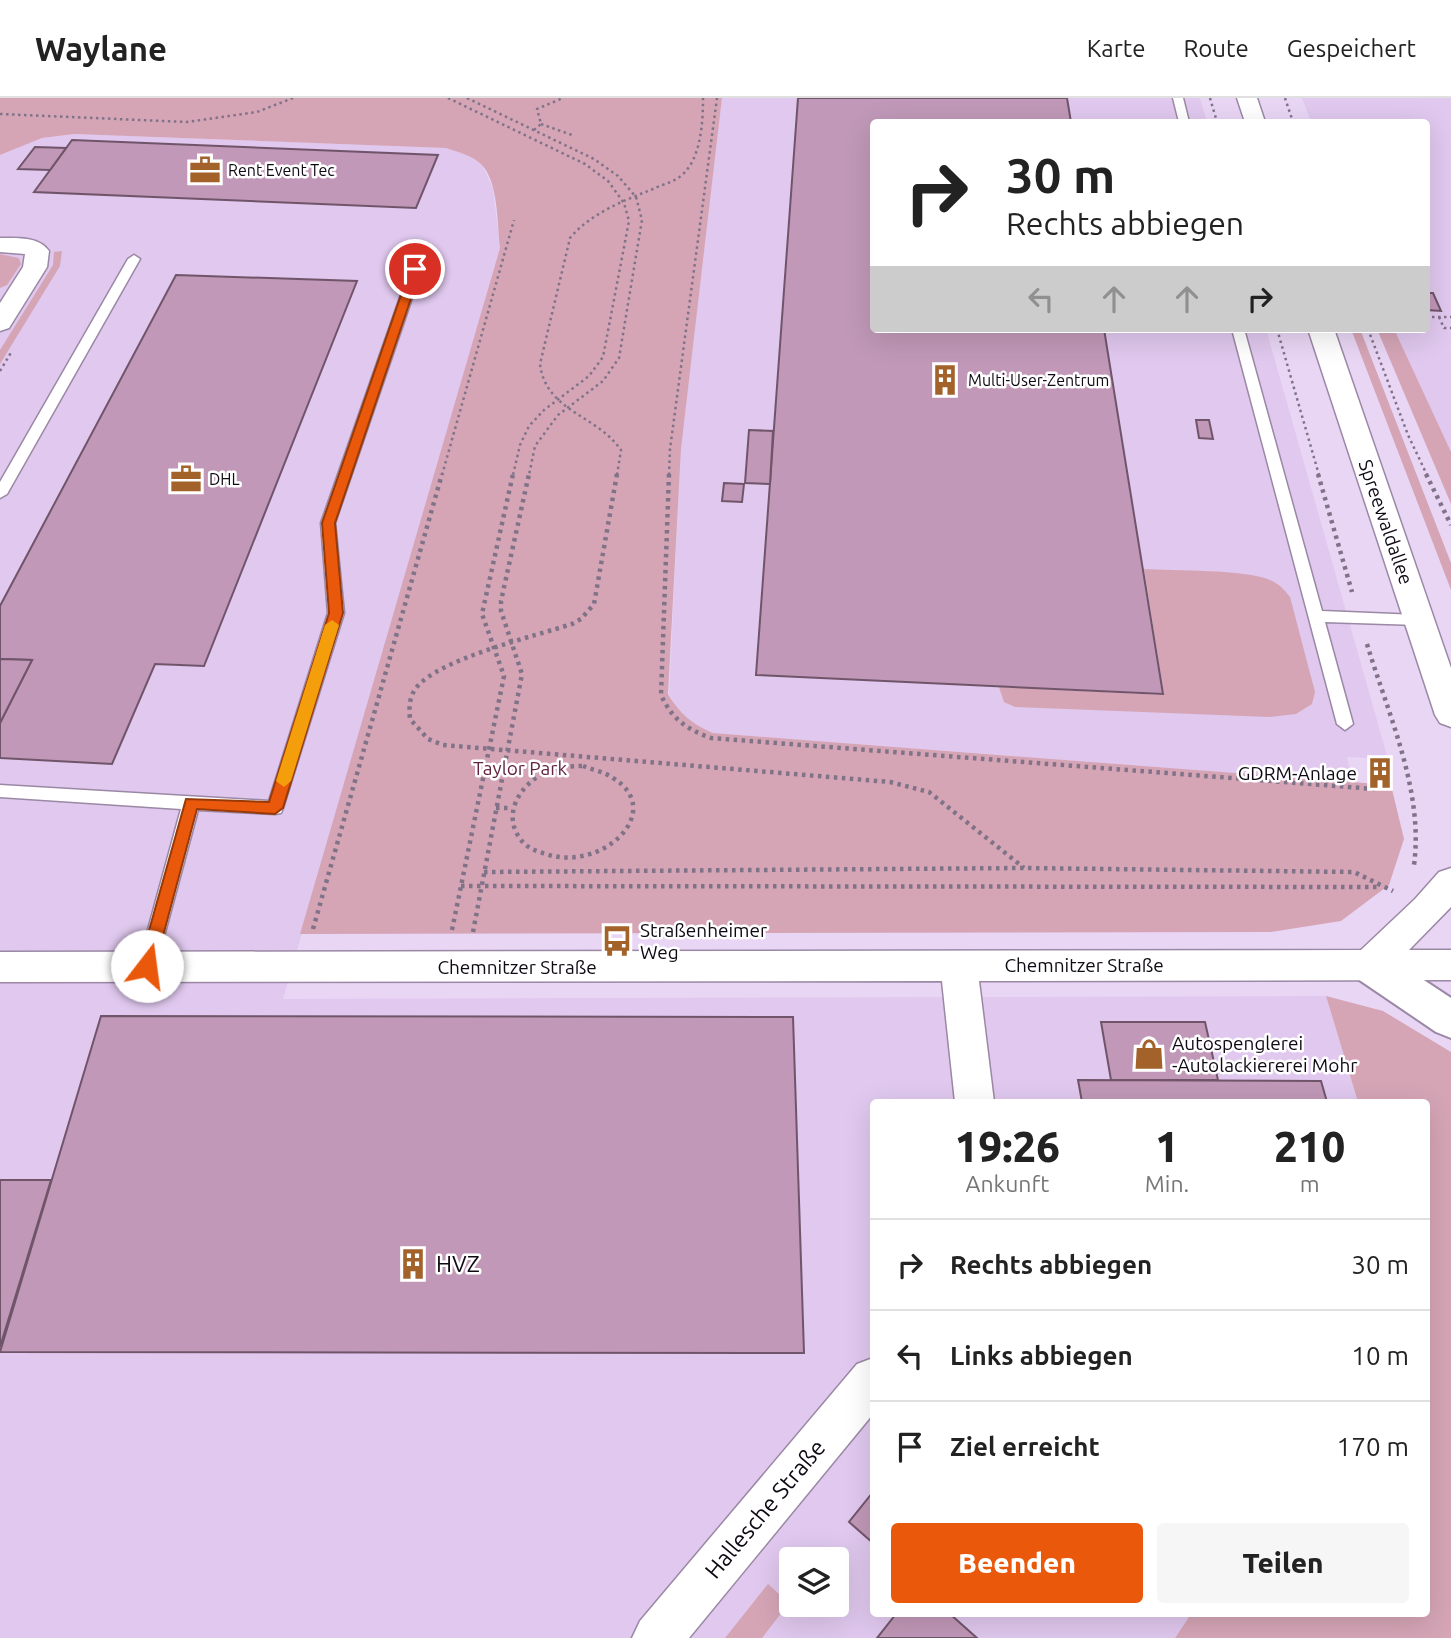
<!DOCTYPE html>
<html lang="de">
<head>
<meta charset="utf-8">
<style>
  :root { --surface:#fff; --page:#f6f6f6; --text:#222; --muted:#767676; --line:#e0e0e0; --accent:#ea580c }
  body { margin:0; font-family:Ubuntu,sans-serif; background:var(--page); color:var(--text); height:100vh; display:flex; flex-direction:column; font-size:26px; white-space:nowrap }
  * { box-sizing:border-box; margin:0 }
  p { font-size:23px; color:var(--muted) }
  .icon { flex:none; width:38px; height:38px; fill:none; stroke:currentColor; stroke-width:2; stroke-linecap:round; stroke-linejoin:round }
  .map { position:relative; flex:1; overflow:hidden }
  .details { position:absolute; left:870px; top:1001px; width:560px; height:518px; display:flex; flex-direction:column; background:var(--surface); border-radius:7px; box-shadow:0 7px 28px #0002 }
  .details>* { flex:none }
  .hud { position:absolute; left:870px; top:21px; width:560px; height:214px; border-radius:7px; box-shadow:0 7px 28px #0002; background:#fff; color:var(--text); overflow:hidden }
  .controls { position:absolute; left:779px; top:1449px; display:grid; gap:14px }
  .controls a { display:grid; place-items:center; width:70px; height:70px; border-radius:7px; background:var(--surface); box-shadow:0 7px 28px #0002; font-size:35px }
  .pin { position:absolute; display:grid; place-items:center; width:60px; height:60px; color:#fff; margin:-30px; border:4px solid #fff; border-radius:50%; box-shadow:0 2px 7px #0007 }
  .me { position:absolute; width:77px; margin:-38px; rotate:15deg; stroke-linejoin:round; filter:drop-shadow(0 0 5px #0008) }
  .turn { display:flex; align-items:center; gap:24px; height:147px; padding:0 21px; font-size:32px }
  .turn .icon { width:91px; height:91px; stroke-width:2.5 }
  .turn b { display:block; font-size:49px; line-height:60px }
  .lanes { display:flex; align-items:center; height:66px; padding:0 21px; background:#0003; justify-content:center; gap:35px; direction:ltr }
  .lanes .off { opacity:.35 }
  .eta { display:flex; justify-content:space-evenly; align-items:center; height:119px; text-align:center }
  .eta b { font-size:42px; font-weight:800; line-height:49px }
  .action { display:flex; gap:14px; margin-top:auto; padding:14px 21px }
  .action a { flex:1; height:80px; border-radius:7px; background:var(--accent); color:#fff; font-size:28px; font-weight:800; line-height:80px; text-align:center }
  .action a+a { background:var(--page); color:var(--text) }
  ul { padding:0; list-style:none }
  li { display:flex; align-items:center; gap:21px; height:91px; padding:0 21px; border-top:2px solid var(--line) }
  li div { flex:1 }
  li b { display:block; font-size:26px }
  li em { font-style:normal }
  header { display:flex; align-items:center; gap:42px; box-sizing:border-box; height:98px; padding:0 35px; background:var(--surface); border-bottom:2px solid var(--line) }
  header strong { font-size:33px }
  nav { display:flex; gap:38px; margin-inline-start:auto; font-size:24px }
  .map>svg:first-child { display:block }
</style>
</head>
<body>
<header>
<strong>Waylane</strong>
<nav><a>Karte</a><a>Route</a><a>Gespeichert</a></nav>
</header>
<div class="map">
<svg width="1451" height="1540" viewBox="0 0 1451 1540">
  <rect width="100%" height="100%" fill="#e9d6f5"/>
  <g fill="#e0c8ee" fill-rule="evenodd">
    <polygon points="722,0 1200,0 1207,24 873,24 873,231 1266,231 1388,661 1347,659 1353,684 713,635 693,626 678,612 669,596 681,351"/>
    <polygon points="1302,0 1451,0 1451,377 1388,231 1426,231 1426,24 1311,24"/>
    <path d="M74,36L446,50L470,58L482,67L493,90L500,150L283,901L1326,898L1358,1004H873V1516H1191L1175,1540H0V57L42,40ZM791,1461H836V1507H791Z"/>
  </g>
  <g fill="#d5a5b6">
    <path d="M0,0H722L681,351L668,596C680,616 692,626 713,635L1391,687L1404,741L1389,787L1341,823L1271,834L300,836L500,150C497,126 499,84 481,66C471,57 458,54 446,50L74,36L42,40L0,57Z"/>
    <polygon points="62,153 60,168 0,266 0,252 53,167 54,154"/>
    <polygon points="0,156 19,160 21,166 7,187 0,190"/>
    <polygon points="1351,231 1360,231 1451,465 1451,492"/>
    <polygon points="1377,231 1394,231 1451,354 1451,406"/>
    <path d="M1144,471C1174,473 1245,471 1270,482C1279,486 1284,491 1290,499L1315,594L1312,606L1296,616L1269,619L1015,609L1004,604L999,589L1164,597Z"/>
    <polygon points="1326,898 1383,913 1451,954 1451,1540 1175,1540 1191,1516 1426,1516 1426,1004 1358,1004"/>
    <polygon points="768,1486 789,1505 762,1540 725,1540"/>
  </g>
  <g fill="#c198b8" stroke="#70556a" stroke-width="2">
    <polygon points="798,0 1067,0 1071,24 873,24 873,231 1104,231 1163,596 756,577"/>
    <polygon points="72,42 438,57 416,110 34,94"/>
    <polygon points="35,49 66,50 50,72 18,71"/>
    <polygon points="176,177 357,183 204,568 155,566 112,666 0,660 0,625 32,562 0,561 0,508"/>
    <polygon points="1426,195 1433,195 1441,213 1426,212"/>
    <polygon points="1196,322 1209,322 1213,341 1199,340"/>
    <polygon points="749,332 773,333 770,386 745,385"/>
    <polygon points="724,385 744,386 742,404 722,403"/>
    <polygon points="0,561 32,562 0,625"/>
    <polygon points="1374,667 1382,668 1386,684 1378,683"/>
    <polygon points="101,918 793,919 804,1255 0,1254"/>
    <polygon points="1101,924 1205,924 1218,982 1111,982"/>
    <polygon points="1078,982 1321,983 1327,1004 1082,1004"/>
    <polygon points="0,1082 51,1082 0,1249"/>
    <polygon points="873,1394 873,1445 849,1424"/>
    <polygon points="896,1516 950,1516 977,1540 877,1540"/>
  </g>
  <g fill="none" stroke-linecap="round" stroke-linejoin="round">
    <defs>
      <g id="service">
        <polygon points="1173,0 1183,0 1189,24 1179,24"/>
        <polygon points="134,157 140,161 7,396 0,400 0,384 128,161"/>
        <polygon points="416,167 422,171 335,425 344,515 283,710 281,715 275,716 198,712 156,868 154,873 147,876 140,873 138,868 181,711 0,699 0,687 269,703 328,515 321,425 410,171"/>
        <polygon points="1232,231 1244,231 1322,513 1418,517 1426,522 1418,527 1325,524 1353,626 1345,632 1337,626"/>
      </g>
      <g id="minor">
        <polygon points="1237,0 1257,0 1265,24 1245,24"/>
        <path d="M0,140C16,140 39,138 49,153L47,169L9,230L0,233V205L23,169L25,156L0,154Z"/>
        <polygon points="1308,231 1334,231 1451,570 1451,629 1440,625 1435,617"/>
        <polygon points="1451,770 1451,809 1409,852 1451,852 1451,882 979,883 994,1004 955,1004 942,883 0,884 0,854 1361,852 1415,801 1439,774"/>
        <polygon points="873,1260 873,1316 689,1540 632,1540 640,1523 857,1266"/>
      </g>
      <polygon id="tertiary" points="1369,850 1383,855 1451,900 1451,940 1436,934 1355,879 1349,867 1355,855"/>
    </defs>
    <use href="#service" stroke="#9a88a4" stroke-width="3"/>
    <use href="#minor" stroke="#9a88a4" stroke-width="3"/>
    <use href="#tertiary" stroke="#9a88a4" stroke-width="4"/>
    <g stroke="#807388" stroke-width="2.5" stroke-dasharray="2.5 3.5" stroke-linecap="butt">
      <polyline points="448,0 585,66 608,83 624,105 629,123 603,259 589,278 544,312 529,328 520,347 513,377"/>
      <polyline points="467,0 594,61 618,78 636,99 642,122 619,260 603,283 558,317 535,348 529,377"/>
      <polyline points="1210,0 1217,24"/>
      <polyline points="1285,0 1293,24"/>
      <polyline points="0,16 187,24 257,14 293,0"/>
      <polyline points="541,26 572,37"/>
      <polyline points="534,32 541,26 537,11 563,0"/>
      <polyline points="1426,219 1451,219"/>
      <polyline points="1439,219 1444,230 1451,230"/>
      <polyline points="1277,231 1319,377"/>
      <polyline points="1368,231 1408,337 1427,377"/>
      <polyline points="0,273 12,253"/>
      <polyline points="442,377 514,122"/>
      <path d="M617,377L621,352C596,316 546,314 540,266L570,140C591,115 623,103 653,91C660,87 671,85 678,80C701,65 703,25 703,0"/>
      <polyline points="669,377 670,351 717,0"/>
    </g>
    <g stroke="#807388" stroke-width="4.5" stroke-dasharray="3.5 4.5" stroke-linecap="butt">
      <path d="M617,376L594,506L581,521L572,526C535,538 438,561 416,590C409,599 409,610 410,621L428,641L443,647L890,684L929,694L1024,770"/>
      <path d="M669,376L661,597C672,621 686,631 711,640L1375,691"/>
      <polyline points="1318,376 1352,494"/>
      <polyline points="1426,376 1451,427"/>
      <path d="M1367,546C1388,616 1424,693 1414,767"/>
      <path d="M583,668C593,672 605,674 613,680C667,713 602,775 546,756C535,753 525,749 519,739C502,714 522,685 546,674C557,669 571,668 583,668Z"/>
      <polyline points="496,710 511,710"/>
      <polyline points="484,774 1024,770 1354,774 1393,793"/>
      <polyline points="461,788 1381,789"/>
      <polyline points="313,831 442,376"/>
      <polyline points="452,832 504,578 482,516 513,376"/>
      <polyline points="473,834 522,576 501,513 501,503 529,376"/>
    </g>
    <use href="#service" fill="#fff" fill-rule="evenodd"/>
    <use href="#minor" fill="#fff" fill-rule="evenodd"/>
    <use href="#tertiary" fill="#fff" fill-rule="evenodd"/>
  </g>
  <polygon fill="#ea580c" stroke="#983908" stroke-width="2" points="415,168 421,171 335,425 343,515 283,710 275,716 197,711 155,868 153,873 141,873 139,868 186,701 269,704 329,515 322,425 410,171"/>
  <polygon fill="#f59e0b" points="332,522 339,527 291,683 284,689 276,683 325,527"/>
  <defs>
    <symbol id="office-bare" viewBox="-9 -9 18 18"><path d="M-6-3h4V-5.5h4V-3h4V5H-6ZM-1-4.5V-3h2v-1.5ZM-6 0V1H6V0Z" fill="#a2622a" stroke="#fff" stroke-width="2.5" paint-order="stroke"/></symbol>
    <symbol id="building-bare" viewBox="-9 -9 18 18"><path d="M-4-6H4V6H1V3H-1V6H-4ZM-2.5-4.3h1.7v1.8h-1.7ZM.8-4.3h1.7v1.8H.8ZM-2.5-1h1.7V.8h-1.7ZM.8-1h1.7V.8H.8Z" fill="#a2622a" stroke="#fff" stroke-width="2.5" paint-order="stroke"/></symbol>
    <symbol id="bus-bare" viewBox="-9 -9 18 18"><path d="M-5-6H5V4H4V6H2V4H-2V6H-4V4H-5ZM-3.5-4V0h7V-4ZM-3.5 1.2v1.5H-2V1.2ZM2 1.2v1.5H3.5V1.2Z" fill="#a2622a" stroke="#fff" stroke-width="2.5" paint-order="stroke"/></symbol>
    <symbol id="shop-bare" viewBox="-9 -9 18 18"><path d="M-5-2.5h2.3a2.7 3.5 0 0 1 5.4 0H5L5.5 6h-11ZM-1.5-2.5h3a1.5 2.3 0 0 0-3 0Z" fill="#a2622a" stroke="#fff" stroke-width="2.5" paint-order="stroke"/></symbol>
  </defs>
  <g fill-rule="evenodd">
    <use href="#office-bare" x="183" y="50" width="44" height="44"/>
    <use href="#building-bare" x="923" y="260" width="44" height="44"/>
    <use href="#office-bare" x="164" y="359" width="44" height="44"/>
    <use href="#building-bare" x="1358" y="653" width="44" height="44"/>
    <use href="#bus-bare" x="595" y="821" width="44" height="44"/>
    <use href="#shop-bare" x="1127" y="934" width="44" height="44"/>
    <use href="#building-bare" x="391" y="1144" width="44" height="44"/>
  </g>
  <g text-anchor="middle" stroke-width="5" stroke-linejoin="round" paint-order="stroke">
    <g font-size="16" fill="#0f0913" stroke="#fff" text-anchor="start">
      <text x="228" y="78">Rent Event Tec</text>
      <text x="968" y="288">Multi-User-Zentrum</text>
      <text x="209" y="387">DHL</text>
    </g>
    <g font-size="19" fill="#0f0913" stroke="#fff">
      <text transform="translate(1386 424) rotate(71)" y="7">Spreewaldallee</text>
      <text x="1084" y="874">Chemnitzer Straße</text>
      <text x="517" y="876">Chemnitzer Straße</text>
    </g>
    <g font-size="19" fill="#622440" stroke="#fff">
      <text x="520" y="677">Taylor Park</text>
    </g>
    <g font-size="19" fill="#0f0913" stroke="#fff" text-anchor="start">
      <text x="1357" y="682" text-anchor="end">GDRM-Anlage</text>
      <text x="640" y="839">Straßenheimer<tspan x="640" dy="22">Weg</tspan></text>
      <text x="1172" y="952">Autospenglerei<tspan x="1172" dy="22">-Autolackiererei Mohr</tspan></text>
    </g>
    <g font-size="23" fill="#0f0913" stroke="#fff" text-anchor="start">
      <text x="436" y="1174">HVZ</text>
    </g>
    <g font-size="23" fill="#0f0913" stroke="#fff">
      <text transform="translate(765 1411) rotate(-50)" y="8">Hallesche Straße</text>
    </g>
  </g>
</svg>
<div class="controls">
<a><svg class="icon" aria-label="layers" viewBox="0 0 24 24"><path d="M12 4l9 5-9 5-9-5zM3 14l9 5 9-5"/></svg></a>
</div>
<div class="pin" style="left:415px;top:171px;background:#d93025"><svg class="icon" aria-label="arrive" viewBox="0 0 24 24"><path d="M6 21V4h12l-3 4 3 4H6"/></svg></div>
<svg class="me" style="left:147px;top:868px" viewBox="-20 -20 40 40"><circle r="19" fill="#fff"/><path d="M0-13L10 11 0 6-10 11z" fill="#ea580c"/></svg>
<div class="hud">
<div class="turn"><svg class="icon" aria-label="right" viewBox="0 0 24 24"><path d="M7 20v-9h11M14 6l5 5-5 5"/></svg><div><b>30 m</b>Rechts abbiegen</div></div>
<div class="lanes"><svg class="icon off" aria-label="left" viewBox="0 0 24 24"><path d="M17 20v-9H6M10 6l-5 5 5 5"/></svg><svg class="icon off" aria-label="ahead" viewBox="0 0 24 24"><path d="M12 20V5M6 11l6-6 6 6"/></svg><svg class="icon off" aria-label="ahead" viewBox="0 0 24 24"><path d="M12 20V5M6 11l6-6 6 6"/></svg><svg class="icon" aria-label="right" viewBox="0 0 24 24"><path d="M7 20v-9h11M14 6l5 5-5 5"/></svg></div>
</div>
<section class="details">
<div class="eta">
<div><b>19:26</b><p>Ankunft</p></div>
<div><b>1</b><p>Min.</p></div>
<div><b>210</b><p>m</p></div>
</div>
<ul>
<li><svg class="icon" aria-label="right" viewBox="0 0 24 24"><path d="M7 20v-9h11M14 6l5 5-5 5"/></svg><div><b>Rechts abbiegen</b></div><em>30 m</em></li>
<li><svg class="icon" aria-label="left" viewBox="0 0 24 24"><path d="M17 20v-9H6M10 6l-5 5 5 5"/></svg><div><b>Links abbiegen</b></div><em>10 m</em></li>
<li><svg class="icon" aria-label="arrive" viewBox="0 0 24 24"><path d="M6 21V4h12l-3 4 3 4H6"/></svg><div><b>Ziel erreicht</b></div><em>170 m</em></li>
</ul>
<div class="action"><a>Beenden</a><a>Teilen</a></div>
</section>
</div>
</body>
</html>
